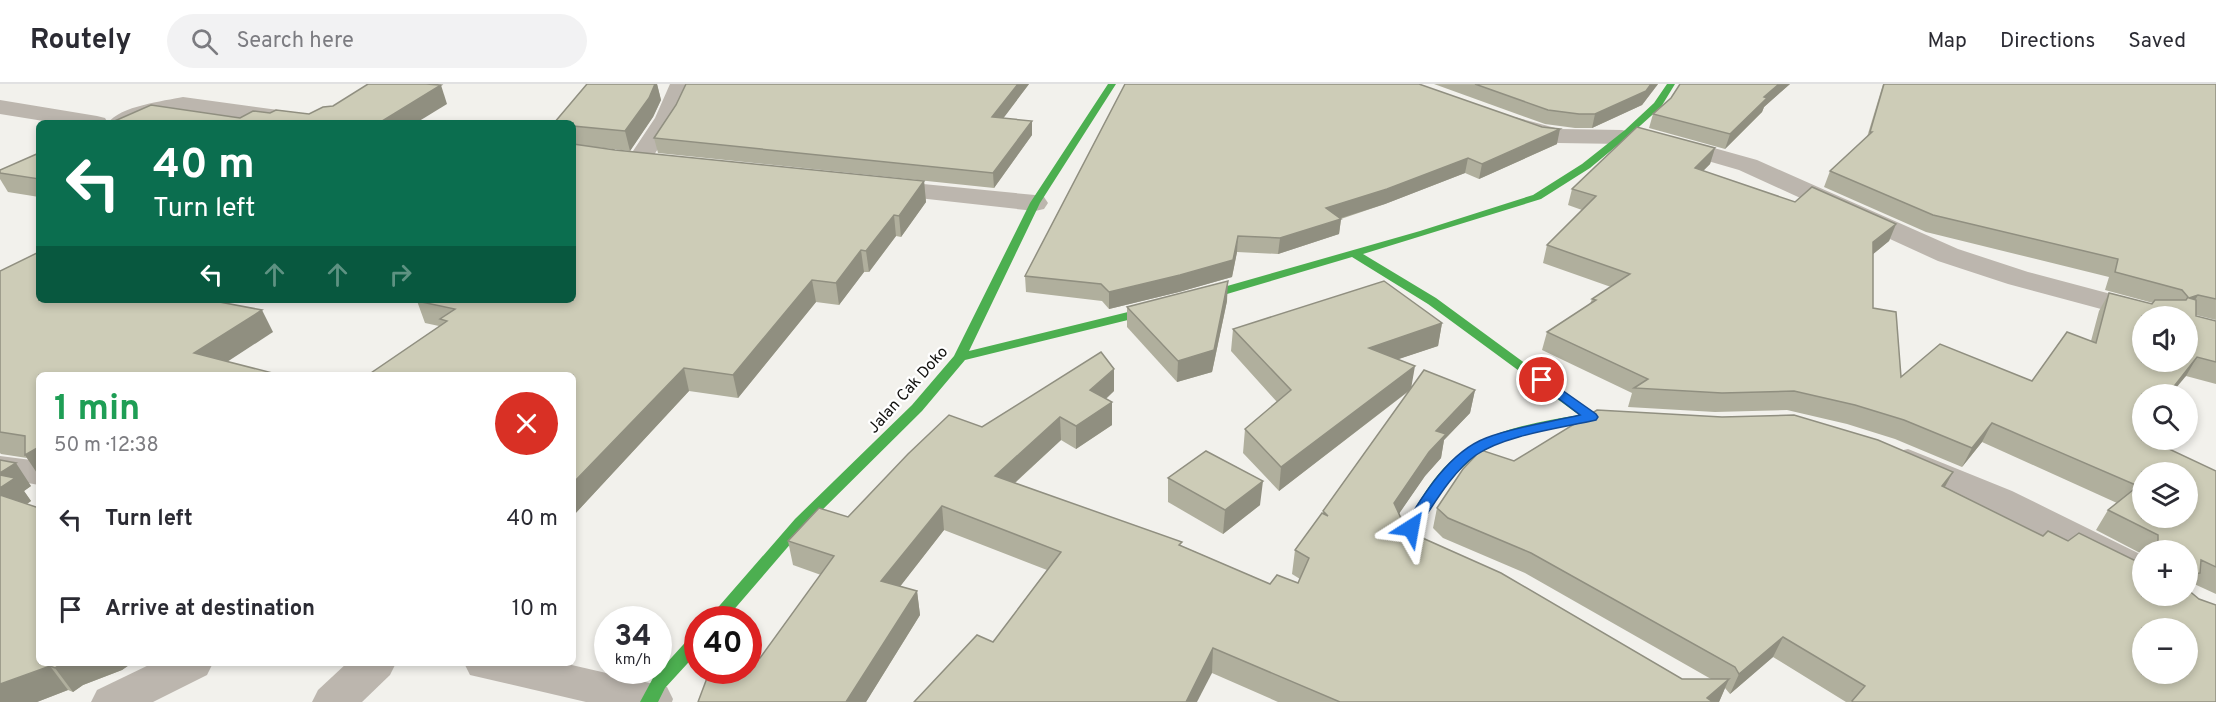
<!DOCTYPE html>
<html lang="en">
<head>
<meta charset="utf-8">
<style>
  :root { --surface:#fff; --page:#f2f2f3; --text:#2b2b33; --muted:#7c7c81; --line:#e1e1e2 }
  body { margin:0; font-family:Overpass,sans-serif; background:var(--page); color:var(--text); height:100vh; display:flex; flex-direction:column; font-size:22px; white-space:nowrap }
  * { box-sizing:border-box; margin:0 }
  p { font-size:20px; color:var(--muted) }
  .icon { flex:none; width:33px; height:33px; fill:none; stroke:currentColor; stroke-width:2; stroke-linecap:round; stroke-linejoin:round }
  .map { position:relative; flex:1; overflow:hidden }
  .side { position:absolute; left:36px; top:288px; width:540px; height:294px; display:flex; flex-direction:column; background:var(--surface); border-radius:9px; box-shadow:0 3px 9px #0003 }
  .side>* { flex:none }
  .hud { position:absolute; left:36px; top:36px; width:540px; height:183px; border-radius:9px; box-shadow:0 3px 9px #0003; background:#0b6e4f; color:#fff; overflow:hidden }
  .buttons { position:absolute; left:2132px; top:222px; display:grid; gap:12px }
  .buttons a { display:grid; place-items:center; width:66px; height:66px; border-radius:50%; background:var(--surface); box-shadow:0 3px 9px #0003; font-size:30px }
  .speed { position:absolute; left:594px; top:522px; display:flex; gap:12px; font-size:30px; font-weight:700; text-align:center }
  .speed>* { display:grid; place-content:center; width:78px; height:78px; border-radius:50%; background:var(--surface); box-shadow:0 3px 9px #0003; line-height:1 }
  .speed small { font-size:15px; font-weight:400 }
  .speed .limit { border:9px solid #d22; background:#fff; color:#111 }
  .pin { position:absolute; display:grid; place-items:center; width:51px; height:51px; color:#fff; margin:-26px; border:3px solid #fff; border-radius:50%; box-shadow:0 2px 6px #0007 }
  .me { position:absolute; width:66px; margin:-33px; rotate:34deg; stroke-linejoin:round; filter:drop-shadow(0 0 4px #0008) }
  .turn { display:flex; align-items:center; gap:21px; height:126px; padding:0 18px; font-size:27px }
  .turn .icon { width:78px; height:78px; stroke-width:2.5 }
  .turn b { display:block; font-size:42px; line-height:51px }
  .lanes { display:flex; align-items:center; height:57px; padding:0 18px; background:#0003; justify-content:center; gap:30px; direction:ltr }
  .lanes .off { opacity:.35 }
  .round { display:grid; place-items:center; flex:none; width:63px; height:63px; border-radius:32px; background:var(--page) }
  .overview { display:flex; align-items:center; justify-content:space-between; height:102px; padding:0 18px }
  h1 { font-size:36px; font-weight:700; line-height:45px; color:#1e9e55 }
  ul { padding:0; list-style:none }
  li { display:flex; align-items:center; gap:18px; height:90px; padding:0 18px }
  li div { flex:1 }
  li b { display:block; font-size:22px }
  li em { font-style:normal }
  header { display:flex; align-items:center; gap:36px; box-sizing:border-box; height:84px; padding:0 30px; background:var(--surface); border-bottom:2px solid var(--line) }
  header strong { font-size:28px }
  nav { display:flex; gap:33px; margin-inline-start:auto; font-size:21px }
  .search { width:420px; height:54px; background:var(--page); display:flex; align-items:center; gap:15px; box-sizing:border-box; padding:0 21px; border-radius:33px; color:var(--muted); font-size:22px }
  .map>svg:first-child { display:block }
</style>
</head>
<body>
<header>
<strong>Routely</strong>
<div class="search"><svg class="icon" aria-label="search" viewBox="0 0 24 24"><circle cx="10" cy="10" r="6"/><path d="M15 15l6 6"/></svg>Search here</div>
<nav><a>Map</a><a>Directions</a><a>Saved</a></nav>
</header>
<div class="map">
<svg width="2216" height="618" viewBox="0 0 2216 618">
  <rect width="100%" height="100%" fill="#f2f1ec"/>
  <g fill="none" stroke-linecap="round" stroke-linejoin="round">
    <g fill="#bcb6ae" fill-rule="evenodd">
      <polygon points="670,0 692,0 677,34 646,84 637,86 628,84 625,79 655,34"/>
      <path d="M183,13L323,32L331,34L335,39H273L183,27L157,32L140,39H56L0,30V16L97,32L105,34L108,39C120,22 164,17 183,13Z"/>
      <polygon points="1515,33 1559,45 1622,46 1630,48 1634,53 1630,58 1622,60 1558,59 1507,45 1503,40 1507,35"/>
      <polygon points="1671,52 1757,76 1958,165 2028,188 2171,226 2175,232 2142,232 2142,236 2008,200 1938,177 1739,86 1663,64 1659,59 1663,54"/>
      <polygon points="882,96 1035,111 1044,113 1048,119 1044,125 1035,127 873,109 869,104 873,99"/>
      <polygon points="1908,365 2012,407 2142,471 2142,502 2128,498 1986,425 1895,384 1890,376 1895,368"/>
      <polygon points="0,372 39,377 39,401 0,394"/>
      <polygon points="153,579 213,579 207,591 153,618 91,618 97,606"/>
      <polygon points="347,579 396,579 390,591 362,618 312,618 318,606"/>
      <polygon points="464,579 563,579 667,603 673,615 672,618 586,618 470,591"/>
    </g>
    <g fill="#4caf50" fill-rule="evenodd">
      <path d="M1108,0H1116L1040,119L969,267L1185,214L1420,147L1533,111L1582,80L1625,46L1654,19L1667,0H1675L1661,23L1631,50L1590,84L1541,115L1363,170L1436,214L1598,333L1596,336C1576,341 1556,343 1536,347C1472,362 1451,390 1419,444L1422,453L1453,470L1455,474L1453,478H1441L1410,460L1403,444C1417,422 1429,398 1448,380C1483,346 1533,339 1579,331L1428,220L1352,173L1193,220L965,276L922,327L805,443L725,536H707L795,435L912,321L954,272L1030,119Z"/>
      <polygon points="698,550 698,568 665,604 658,618 640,618 653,594 692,551"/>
    </g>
  </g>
  <g fill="#b0af9d">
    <polygon points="587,0 657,0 661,16 653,33 630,67 586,62 615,66 924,97 926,118 901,153 896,152 869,188 864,188 839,221 816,218 738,314 689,307 573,432 573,291 439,242 425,239 417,217 573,216 573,39"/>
    <polygon points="686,0 1029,0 1003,34 1032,51 994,104 658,69 654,54 676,21"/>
    <polygon points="1125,0 1557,60 1479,95 1465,89 1385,120 1341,135 1339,150 1278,170 1237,168 1232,193 1179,208 1109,225 1102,217 1026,208 1025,192"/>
    <polygon points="1434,0 1658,0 1642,21 1592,44 1575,44 1545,40"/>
    <polygon points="1680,0 1790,0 1764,23 1762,28 1725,65 1649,44 1653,30 1671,14"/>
    <polygon points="1883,0 2216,0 2216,236 2196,231 2196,232 2216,237 2216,300 2186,292 2142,310 2142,356 2216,387 2216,510 2192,499 2188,506 2216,618 1846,618 1773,573 1730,610 1725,604 1719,618 1278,618 1212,589 993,558 1047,486 944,446 900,502 917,507 920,531 866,618 698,618 760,574 821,491 793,481 788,457 848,433 982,343 1114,307 1106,315 1112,341 1076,365 1061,356 1015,399 1182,462 1270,500 1298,499 1300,495 1292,490 1295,466 1323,429 1323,427 1409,307 1279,407 1243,369 1245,345 1277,318 1231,267 1233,245 1442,239 1438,262 1398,275 1412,303 1475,306 1470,329 1444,356 1441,374 1425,392 1399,429 1405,443 1418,452 1682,595 1711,595 1525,489 1443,454 1433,444 1437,424 1514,377 1953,388 1945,403 2043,452 2068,457 2187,512 2187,466 2142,466 2142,470 2096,446 2108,426 2117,419 1982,358 1962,383 1895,355 1847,340 1787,326 1715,328 1628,323 1632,309 1542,266 1547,248 1590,220 1592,215 1611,203 1543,179 1547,161 1582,126 1568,121 1572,105 1715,64 1710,80 1703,87 1795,118 1896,140 1889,157 1873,170 1873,224 1901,293 2032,297 2091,257 2099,227 2109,209 2152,220 2153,219 2105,206 2109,193 1926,148 1824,103 1830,87 1867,53"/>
    <polygon points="39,69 39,113 8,108 0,95 0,86"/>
    <polygon points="0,187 273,248 39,291 39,392 27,374 1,370 0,369"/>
    <polygon points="1227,217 1212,288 1177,298 1127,243 1127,223"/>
    <polygon points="0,376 31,402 24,407 31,417 27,420 39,579 132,579 122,586 83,601 73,608 68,606 37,618"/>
    <polygon points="1168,394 1260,421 1223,450 1168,418"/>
  </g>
  <g fill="#908f80">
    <polygon points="655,0 657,0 661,16 653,33 630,67 625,47"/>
    <polygon points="1018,0 1029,0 993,48 992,33"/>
    <polygon points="1651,0 1658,0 1642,21 1592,44 1595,30"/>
    <polygon points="1779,0 1790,0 1764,23 1762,28 1725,65 1730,50 1764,13"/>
    <polygon points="441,1 447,20 416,39 379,39"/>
    <polygon points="1032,37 1032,51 994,104 993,89"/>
    <polygon points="1560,45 1557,60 1479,95 1482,80"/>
    <polygon points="1715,64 1710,80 1690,100 1695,84"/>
    <polygon points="1468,74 1465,89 1385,120 1338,135 1341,135 1339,150 1278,170 1280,154 1326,124"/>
    <polygon points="924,97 926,118 901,153 899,132"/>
    <polygon points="894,131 896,152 869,188 866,167"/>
    <polygon points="1896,140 1889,157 1866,176 1873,158"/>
    <polygon points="1238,152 1237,168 1232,193 1179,208 1109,225 1109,208"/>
    <polygon points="861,166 864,188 839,221 836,199"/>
    <polygon points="812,196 816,218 738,314 733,291"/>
    <polygon points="1228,197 1227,217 1212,288 1177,298 1178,277"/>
    <polygon points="2198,211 2188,229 2189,214"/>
    <polygon points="262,226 273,248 207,291 194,269"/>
    <polygon points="1442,239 1438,262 1366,286 1369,264"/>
    <polygon points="2197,273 2186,292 2171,310 2168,310"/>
    <polygon points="1415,282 1411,305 1279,407 1281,383"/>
    <polygon points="684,284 689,307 573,432 573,399"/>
    <polygon points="1114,285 1114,307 1090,329 1090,306"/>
    <polygon points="1475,306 1470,329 1444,356 1441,374 1425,392 1390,443 1394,419 1436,347"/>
    <polygon points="1112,318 1112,341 1076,365 1076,342"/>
    <polygon points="1060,333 1061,356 996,416 995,392"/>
    <polygon points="1992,339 1982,358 1962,383 1972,364"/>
    <polygon points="39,363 39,392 25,371"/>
    <polygon points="16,379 31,402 24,407 31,417 9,432 0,420 0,389"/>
    <polygon points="1953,388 1942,408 1942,402"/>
    <polygon points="1263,397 1260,421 1223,450 1225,426"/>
    <polygon points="942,422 944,446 885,522 881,497"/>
    <polygon points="917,507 920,531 866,618 846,618"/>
    <polygon points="1783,553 1773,573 1730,610 1739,590"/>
    <polygon points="1213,564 1212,589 1197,618 1186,618"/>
    <polygon points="62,579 132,579 122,586 83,601 73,608 55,584"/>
    <polygon points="50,582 68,606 37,618 0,618 0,600"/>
    <polygon points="1729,595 1719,618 1705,618 1707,614"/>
  </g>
  <g fill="#cdccb7" stroke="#908f80" stroke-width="1.5" fill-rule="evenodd">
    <polygon points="368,0 426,0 441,1 379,39 110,39 151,21 240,34 253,27 270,29 276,26 309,30 323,23 333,22"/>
    <polygon points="587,0 655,0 649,14 625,47 573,42 573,39 554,39"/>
    <polygon points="686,0 1018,0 992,33 1032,37 993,89 654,54 676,21"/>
    <polygon points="1125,0 1419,0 1542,43 1560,45 1482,80 1468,74 1387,105 1326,124 1341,135 1280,154 1238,152 1233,176 1180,191 1109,208 1101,200 1025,192"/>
    <polygon points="1475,0 1651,0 1646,7 1595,30 1579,30 1548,26"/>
    <polygon points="1680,0 1779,0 1764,13 1767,14 1730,50 1653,30 1671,14"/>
    <path d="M1884,0H2216V215L2198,211L2189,214L2196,216V232L2216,237V278L2197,273L2168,310H2142V356H2150L2216,387V483L2201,476L2200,489L2187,490V466H2158V451L2108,426L2138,402L1992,339L1972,364L1904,336L1855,321L1794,307L1722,309L1634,304L1648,295L1547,248L1596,216L1592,215L1630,190L1547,161L1596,112L1572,105L1637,43L1715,64L1695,84L1795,118L1812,103L1896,140L1873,158V224L1896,228L1901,293L1940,260L2032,297L2067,248L2096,259L2109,209L2152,220L2155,216H2186L2188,213L2182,206L2115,188L2118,175L1933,131L1830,87L1872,48H1870ZM2142,232H2187V278H2142ZM2142,388H2187V434H2142Z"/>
    <polygon points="573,60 615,66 924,97 899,132 894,131 866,167 861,166 836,199 812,196 733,291 684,284 573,399 573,291 368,291 447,237 440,235 455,225 417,217 418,216 573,216"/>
    <polygon points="39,69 39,95 0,89 0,86"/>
    <polygon points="39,168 39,216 209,216 262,226 194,269 280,291 39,291 39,363 25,371 25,352 0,348 0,187"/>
    <polygon points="1228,197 1214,266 1178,277 1127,223"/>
    <polygon points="1384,197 1442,239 1369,264 1415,282 1281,383 1245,345 1291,306 1233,245"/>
    <polygon points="1101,268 1114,285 1090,306 1112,318 1076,342 1060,333 995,392 1182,458 1179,461 1270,500 1277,491 1298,499 1309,474 1295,466 1322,429 1328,432 1323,427 1424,286 1475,306 1436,347 1446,350 1429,368 1394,419 1405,443 1418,452 1501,489 1682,595 1729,595 1707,614 1713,618 1340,618 1213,564 1186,618 914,618 977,551 993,558 1061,468 942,422 881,497 917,507 846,618 698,618 710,586 748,586 748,574 760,574 834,472 788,457 819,424 848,433 908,370 949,331 982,343"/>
    <path d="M1597,326L1722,333L1794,331L1878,356L1953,388L1942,402L2043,452L2048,447L2068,457L2079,449L2142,480V512H2187V505L2199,515L2216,521V618H1853L1852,617L1865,602L1783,553L1739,590L1735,583L1531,469L1448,434L1437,424L1463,385L1481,366L1514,377ZM2142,544H2187V590H2142Z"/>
    <polygon points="1206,367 1263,397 1225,426 1168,394"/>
    <polygon points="0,376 16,379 0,389"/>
    <polygon points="0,391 15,394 0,404"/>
    <polygon points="0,411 39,424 39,579 62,579 55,584 50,582 0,600"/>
  </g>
  <path fill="#1a73e8" stroke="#114b97" stroke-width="1.5" d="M1542,292L1596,330L1598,333L1596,336C1561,344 1505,351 1476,371C1451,389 1433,422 1416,447H1405L1403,444C1423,411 1449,368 1486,354C1514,343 1550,338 1580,331L1538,299L1536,296L1538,293Z"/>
  <g text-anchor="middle" stroke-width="4.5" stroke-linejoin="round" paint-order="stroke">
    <g font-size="16" fill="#12110f" stroke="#fff">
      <text transform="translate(907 305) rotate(-48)" y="6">Jalan Cak Doko</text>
    </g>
  </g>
</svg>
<div class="buttons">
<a><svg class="icon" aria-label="sound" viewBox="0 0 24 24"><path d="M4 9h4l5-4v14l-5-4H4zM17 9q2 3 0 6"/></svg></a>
<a><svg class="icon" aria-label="search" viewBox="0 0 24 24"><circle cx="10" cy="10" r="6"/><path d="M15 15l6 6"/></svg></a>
<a><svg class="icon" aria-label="layers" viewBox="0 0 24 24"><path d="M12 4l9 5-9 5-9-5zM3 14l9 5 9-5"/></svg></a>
<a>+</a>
<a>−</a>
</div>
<div class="speed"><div>34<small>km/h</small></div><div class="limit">40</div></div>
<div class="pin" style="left:1542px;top:296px;background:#d93025"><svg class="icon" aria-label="arrive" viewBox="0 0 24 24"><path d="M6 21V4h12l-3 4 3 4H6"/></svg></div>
<svg class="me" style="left:1411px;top:444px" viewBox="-20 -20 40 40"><path d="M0-17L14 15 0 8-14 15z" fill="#1a73e8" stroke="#fff" stroke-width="4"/></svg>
<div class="hud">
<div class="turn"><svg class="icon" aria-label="left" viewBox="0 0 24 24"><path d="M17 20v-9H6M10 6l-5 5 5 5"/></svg><div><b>40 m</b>Turn left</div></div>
<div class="lanes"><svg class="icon" aria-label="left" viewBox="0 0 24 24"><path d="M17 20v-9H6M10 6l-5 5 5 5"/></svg><svg class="icon off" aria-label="ahead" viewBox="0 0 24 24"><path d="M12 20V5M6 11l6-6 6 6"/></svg><svg class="icon off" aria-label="ahead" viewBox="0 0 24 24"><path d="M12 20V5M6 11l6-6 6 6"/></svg><svg class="icon off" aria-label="right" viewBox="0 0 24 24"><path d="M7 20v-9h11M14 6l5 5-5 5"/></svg></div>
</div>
<section class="side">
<div class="overview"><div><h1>1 min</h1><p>50 m · 12:38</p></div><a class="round" style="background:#d93025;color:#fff"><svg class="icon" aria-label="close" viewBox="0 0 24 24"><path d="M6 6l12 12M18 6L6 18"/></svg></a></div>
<ul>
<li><svg class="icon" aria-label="left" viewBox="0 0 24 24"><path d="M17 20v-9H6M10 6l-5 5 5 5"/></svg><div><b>Turn left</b></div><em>40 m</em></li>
<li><svg class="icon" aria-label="arrive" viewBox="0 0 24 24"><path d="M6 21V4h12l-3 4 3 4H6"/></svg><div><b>Arrive at destination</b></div><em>10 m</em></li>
</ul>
</section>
</div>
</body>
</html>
